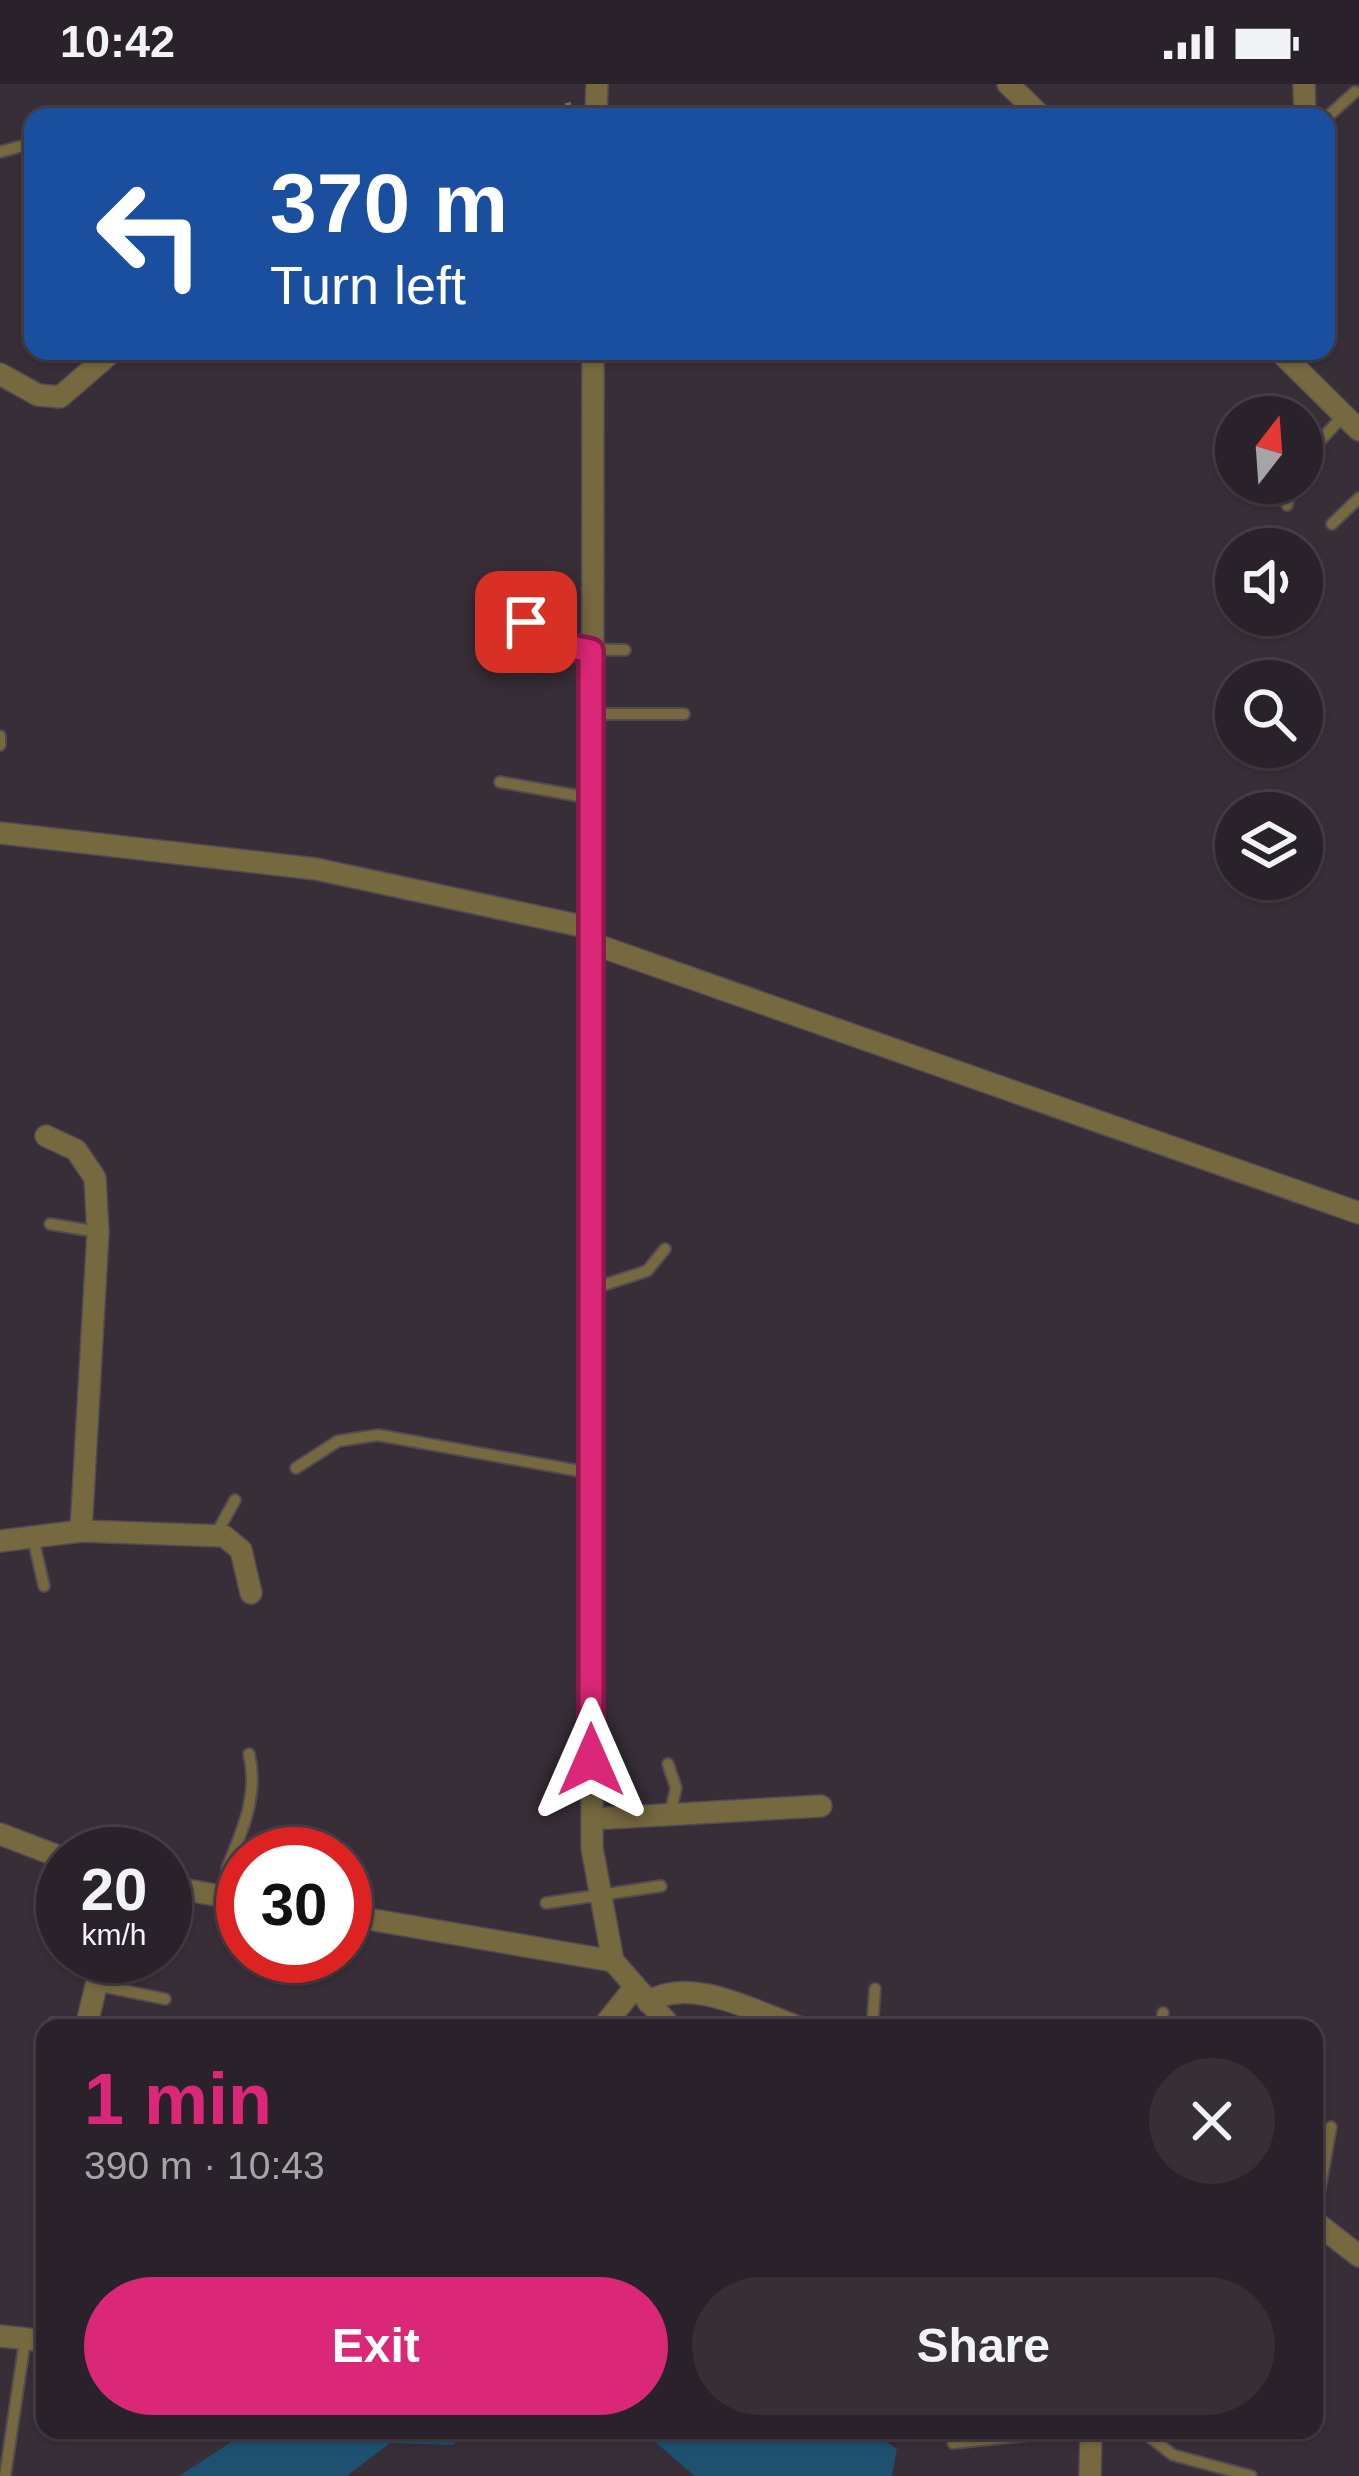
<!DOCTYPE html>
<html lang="en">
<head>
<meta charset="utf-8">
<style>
  :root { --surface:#2a222a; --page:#362f36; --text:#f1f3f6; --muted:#a5a4a8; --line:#463f47; --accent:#db2777 }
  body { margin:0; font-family:Arial,sans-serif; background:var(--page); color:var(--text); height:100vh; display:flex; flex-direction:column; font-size:45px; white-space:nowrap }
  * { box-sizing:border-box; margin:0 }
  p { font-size:39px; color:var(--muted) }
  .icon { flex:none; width:66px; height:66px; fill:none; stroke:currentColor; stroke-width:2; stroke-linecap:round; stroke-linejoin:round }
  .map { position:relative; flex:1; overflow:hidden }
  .sheet { position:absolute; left:36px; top:1935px; width:1287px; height:420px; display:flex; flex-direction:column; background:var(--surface); border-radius:24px; box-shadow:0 3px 9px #0004,0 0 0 3px var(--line) }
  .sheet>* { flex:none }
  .guide { position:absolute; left:24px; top:24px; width:1311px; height:252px; border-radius:24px; box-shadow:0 3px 9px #0004,0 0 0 3px var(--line); background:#1a4fa0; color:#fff; overflow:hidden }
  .needle { width:78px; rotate:17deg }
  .controls { position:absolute; left:1215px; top:312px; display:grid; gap:24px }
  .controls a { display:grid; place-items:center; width:108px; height:108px; border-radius:50%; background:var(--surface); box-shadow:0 3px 9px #0004,0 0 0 3px var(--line); font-size:60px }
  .speed { position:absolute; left:36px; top:1743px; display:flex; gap:24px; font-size:60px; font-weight:700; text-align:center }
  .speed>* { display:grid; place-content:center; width:156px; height:156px; border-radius:50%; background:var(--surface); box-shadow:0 3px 9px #0004,0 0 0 3px var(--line); line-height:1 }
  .speed small { font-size:30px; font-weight:400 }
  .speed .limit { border:18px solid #d22; background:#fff; color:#111 }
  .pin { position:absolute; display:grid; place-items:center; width:102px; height:102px; color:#fff; margin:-51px; border-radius:24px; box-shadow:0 6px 18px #0006 }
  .me { position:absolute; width:132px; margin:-66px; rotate:0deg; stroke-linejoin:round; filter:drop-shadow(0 0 9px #0008) }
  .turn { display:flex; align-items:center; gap:42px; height:252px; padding:0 48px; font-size:54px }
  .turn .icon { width:156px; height:156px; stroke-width:2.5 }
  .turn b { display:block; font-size:84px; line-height:102px }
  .round { display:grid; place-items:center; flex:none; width:126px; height:126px; border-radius:63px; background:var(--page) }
  .headline { display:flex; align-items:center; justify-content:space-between; height:204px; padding:0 48px }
  h1 { font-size:72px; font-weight:700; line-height:90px; color:var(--accent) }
  .primary-button { display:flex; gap:24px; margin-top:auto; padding:24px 48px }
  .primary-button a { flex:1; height:138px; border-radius:72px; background:var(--accent); color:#fff; font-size:48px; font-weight:700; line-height:138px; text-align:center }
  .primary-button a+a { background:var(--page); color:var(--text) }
  .status { display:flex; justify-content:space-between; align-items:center; height:84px; padding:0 60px; background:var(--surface); direction:ltr }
  .status svg { height:33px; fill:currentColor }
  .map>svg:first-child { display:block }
</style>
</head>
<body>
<div class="status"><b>10:42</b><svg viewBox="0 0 49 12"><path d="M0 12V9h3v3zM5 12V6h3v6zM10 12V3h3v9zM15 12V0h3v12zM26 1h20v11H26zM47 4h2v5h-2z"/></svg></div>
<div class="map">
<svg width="1359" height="2392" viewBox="0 0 1359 2392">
  <rect width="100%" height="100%" fill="#382e38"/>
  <g fill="#1e5070">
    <polygon points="250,2346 467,2346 453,2361 390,2359 347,2392 179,2392"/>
    <polygon points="641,2346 869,2346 897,2365 892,2392 695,2392"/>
  </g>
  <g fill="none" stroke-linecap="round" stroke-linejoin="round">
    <defs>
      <g id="lane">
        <polyline points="1326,34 1355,8"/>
        <polyline points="0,68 33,59"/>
        <polyline points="1302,376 1344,331"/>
        <polyline points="1287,421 1293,399"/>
        <polyline points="1332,440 1359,414"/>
        <polyline points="526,538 572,565 625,566"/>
        <polyline points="594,630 684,630"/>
        <polyline points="0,652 0,661"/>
        <polyline points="500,698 590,714"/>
        <polyline points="50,1140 98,1148"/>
        <polyline points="594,1204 647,1187 665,1165"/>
        <polyline points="296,1384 338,1357 378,1351 591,1389"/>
        <polyline points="215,1452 235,1416"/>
        <polyline points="33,1454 44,1502"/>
        <polyline points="668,1680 676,1704 670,1731"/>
        <path d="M227,1784C242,1748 259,1711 249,1670"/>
        <polyline points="61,1808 63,1799"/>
        <polyline points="546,1819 661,1802"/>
        <polyline points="96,1901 165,1915"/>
        <polyline points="53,1939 85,1940"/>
        <polyline points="872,1944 875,1905"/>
        <polyline points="1161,1944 1163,1929"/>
        <polyline points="1314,2137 1331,2043"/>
        <polyline points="1141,2346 1173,2371 1251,2392"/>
        <polyline points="953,2359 1077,2346"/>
        <polyline points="5,2392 25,2256"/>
      </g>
      <g id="street">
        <polyline points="1008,0 1042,33"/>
        <polyline points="1304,0 1305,33"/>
        <polyline points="596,33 597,0"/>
        <polyline points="593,267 592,1764 613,1877 672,1944"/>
        <polyline points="1279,267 1359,346"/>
        <polyline points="0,290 38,311 60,313 113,267"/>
        <polyline points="0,749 316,785 591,844"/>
        <polyline points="591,859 1359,1129"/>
        <polyline points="46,1052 76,1066 95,1094 98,1148 81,1447"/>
        <polyline points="0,1457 81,1447 224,1452 241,1466 251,1509"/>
        <polyline points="592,1735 821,1722"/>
        <polyline points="0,1750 63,1774"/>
        <polyline points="165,1802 243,1816"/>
        <polyline points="345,1831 613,1877"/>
        <path d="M648,1918C692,1891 757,1929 801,1944"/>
        <polyline points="86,1944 103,1872"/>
        <polyline points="602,1944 635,1903"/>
        <polyline points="1314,2137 1359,2172"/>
        <polyline points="0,2252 45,2257"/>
        <polyline points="1090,2392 1091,2346"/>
      </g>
    </defs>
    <use href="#lane" stroke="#534a53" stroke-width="14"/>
    <use href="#street" stroke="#534a53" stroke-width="24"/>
    <polyline stroke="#716871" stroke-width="3" stroke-dasharray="6 6" stroke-linecap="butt" points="554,25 574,18"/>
    <use href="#lane" stroke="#76683f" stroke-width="10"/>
    <use href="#street" stroke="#76683f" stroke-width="21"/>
  </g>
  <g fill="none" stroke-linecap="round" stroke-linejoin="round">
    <defs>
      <polyline id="route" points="526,538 556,560 591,567 591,1676"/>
    </defs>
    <use href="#route" stroke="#8e194d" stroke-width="30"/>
    <use href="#route" stroke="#db2777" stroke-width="21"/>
  </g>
</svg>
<div class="controls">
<a><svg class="needle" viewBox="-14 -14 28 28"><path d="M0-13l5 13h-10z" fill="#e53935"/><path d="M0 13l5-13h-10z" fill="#a5a4a8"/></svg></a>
<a><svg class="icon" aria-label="sound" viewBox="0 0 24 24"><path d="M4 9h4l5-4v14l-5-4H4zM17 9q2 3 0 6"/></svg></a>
<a><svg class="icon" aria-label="search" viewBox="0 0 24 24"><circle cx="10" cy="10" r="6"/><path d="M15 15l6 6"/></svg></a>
<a><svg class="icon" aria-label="layers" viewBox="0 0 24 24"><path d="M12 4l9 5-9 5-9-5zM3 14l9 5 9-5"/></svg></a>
</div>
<div class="speed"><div>20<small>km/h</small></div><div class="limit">30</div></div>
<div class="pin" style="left:526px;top:538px;background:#d93025"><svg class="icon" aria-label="arrive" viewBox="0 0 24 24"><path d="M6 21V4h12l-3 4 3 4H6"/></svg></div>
<svg class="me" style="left:591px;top:1676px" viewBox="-20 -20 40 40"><path d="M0-17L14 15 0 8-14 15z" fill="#db2777" stroke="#fff" stroke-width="4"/></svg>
<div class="guide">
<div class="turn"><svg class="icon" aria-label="left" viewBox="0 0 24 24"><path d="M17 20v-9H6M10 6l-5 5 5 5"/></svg><div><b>370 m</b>Turn left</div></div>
</div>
<section class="sheet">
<div class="headline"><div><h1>1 min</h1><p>390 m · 10:43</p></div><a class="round"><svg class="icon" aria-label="close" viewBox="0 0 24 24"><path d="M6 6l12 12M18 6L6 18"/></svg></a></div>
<div class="primary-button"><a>Exit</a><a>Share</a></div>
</section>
</div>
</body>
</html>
